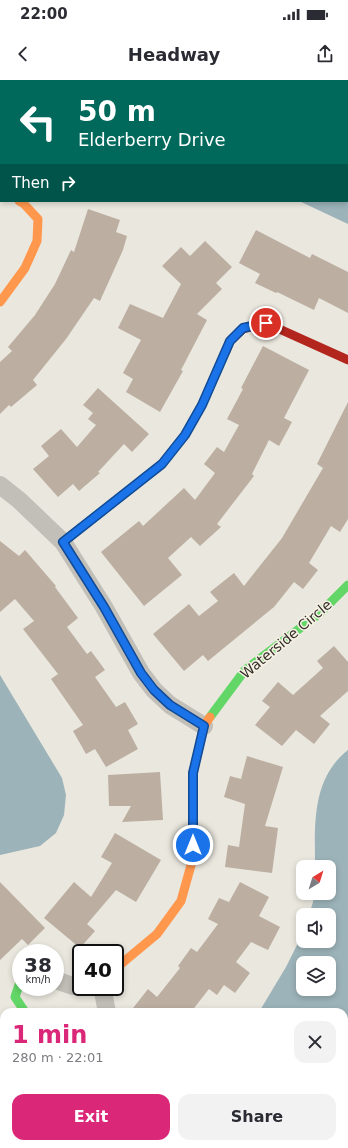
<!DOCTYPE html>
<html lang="en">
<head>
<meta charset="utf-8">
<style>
  :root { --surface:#fff; --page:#f2f2f3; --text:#2b2b33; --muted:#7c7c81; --accent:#db2777 }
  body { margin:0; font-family:"DejaVu Sans",sans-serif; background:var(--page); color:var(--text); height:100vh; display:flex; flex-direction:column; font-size:15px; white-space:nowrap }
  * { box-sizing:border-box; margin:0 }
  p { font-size:13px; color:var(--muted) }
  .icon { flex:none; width:22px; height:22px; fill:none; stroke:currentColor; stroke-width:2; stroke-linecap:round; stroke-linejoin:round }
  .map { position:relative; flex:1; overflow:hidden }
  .sheet { position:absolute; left:0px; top:928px; width:348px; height:140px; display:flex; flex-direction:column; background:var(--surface); border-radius:12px 12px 0 0; box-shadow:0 2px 6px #0003 }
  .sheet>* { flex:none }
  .guide { position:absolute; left:0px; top:0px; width:348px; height:122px; box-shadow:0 2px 6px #0003; background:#00695c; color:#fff; overflow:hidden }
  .needle { width:26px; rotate:38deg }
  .buttons { position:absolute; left:296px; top:780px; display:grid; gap:8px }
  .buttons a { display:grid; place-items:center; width:40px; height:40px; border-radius:8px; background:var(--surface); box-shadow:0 2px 6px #0003; font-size:20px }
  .speed { position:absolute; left:12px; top:864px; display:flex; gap:8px; font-size:20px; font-weight:700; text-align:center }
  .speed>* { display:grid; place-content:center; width:52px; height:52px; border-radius:50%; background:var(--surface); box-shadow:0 2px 6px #0003; line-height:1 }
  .speed small { font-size:10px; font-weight:400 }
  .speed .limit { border:2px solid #111; border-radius:6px; background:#fff; color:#111 }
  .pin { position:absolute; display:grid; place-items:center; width:34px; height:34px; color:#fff; margin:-17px; border:2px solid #fff; border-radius:50%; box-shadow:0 1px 4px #0007 }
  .me { position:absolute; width:44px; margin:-22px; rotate:0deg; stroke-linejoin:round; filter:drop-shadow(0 0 3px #0008) }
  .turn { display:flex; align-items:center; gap:14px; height:84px; padding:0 12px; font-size:18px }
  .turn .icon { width:52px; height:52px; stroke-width:2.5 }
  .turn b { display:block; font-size:28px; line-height:34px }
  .then { display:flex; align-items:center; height:38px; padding:0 12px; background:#0003; gap:8px; font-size:15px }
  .round { display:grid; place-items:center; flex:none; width:42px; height:42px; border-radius:12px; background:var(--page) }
  .summary { display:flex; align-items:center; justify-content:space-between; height:68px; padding:0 12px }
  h1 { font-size:24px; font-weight:700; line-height:30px; color:var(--accent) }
  .button { display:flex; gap:8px; margin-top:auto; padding:8px 12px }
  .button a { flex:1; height:46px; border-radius:12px; background:var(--accent); color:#fff; font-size:16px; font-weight:700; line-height:46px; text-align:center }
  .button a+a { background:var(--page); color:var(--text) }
  .status { display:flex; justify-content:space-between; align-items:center; height:28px; padding:0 20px; background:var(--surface); direction:ltr }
  .status svg { height:11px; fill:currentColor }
  header { display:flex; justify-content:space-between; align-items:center; height:52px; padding:0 12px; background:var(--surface); font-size:18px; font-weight:700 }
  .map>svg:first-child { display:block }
</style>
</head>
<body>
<div class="status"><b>22:00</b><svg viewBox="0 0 49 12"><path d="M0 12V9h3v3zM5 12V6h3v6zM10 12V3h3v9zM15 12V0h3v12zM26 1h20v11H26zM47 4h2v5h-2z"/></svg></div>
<header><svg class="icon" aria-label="back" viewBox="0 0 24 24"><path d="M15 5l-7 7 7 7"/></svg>Headway<svg class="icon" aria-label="share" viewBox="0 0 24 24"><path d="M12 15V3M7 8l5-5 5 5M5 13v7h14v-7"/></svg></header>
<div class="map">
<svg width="348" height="1068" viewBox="0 0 348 1068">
  <rect width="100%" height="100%" fill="#eae7de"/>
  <g fill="#9cb3b9" fill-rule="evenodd">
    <polygon points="48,0 348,0 348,144 299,121 347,121 347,1"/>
    <polygon points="0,595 62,698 66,715 64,735 56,753 40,766 0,775"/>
    <path d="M348,670V978L344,986V932H259L286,887L303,853V861H329V835H309L313,822L314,813H329V787H315C315,746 311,699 348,670ZM303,883H329V909H303Z"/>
    <polygon points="0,1058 4,1060 4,1064 13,1064 22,1068 0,1068"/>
    <polygon points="148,1064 301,1064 299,1068 140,1068"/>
  </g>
  <g fill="#bcafa2">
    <polygon points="88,129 120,140 116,152 127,156 123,170 100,221 94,218 66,259 33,300 37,305 11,327 9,325 0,334 0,282 12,271 8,267 35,235 55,204 71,170 74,172"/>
    <polygon points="256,150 310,178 312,174 348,192 348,233 319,218 314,230 277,212 276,213 255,203 260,194 239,183"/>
    <polygon points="205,161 232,187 216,203 222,209 197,234 207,240 181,290 183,291 160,332 126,312 133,299 123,293 141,260 118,248 130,224 163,238 181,204 162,186 181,167 190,176"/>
    <polygon points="263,266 309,290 284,338 292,342 279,366 269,360 252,394 254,396 217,444 221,447 200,466 191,457 168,478 182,495 144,526 101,472 139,441 143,446 184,408 195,420 215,393 204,384 217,367 224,372 239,345 227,339 243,309 241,308"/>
    <polygon points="98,308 149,354 132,372 124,364 98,392 100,393 79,411 73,404 58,417 33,389 49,376 41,366 61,349 77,367 96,345 88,339 93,333 83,325"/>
    <polygon points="348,322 348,439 340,452 331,446 309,483 318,490 303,509 294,502 274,527 208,581 203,575 184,591 153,554 189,524 199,536 218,521 210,512 234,493 244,506 282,458 323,388 317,384"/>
    <polygon points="0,461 19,476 25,470 56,506 55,507 78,538 67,547 87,574 91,571 105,590 95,597 116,627 125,622 138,644 128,650 138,669 106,687 95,669 86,674 73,651 83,645 51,599 58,594 23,549 34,541 15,519 0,532"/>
    <polygon points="334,566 348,582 348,611 320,636 330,644 314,664 296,650 282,666 255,645 270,627 262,621 278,602 293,615 323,588 317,581"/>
    <polygon points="247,676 283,687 265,746 278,748 272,793 225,787 228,765 239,767 245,724 224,717 230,696 241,699"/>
    <polygon points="160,692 163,740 122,742 131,726 109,726 108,695"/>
    <polygon points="115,753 161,780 136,822 116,810 87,844 95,851 80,868 44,838 74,802 91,817 112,783 101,777"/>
    <polygon points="0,802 45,848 28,865 22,859 0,880"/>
    <polygon points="240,802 269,817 259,836 280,847 268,870 251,862 236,882 250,893 235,913 224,905 217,915 209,909 191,932 130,932 148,909 157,917 180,888 178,886 191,868 197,872 218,844 208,839 219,818 229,822"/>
  </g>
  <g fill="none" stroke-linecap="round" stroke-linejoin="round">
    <g stroke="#c2bfb8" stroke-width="18">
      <polyline points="0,109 1,110"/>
      <polyline points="0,405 19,420 63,462 104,527 141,593 154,610 170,625 204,646"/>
      <polyline points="55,900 73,906 81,904"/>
      <polyline points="102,907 107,932"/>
    </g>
    <g stroke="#63d668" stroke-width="9">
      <polyline points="63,462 162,384 185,355 202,325 226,271"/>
      <polyline points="210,637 245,590 320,533 348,505"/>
      <polyline points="21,903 19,905 15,917 25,932"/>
    </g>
    <g stroke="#ff974d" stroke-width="9">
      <polyline points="0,222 25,188 37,161 38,139 24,124 19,121"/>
      <polyline points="115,889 157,854 181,821 193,778 193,693 204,646 210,637"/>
    </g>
    <polyline stroke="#b3261e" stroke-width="9" points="226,271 230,261 243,249 266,243 348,280"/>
  </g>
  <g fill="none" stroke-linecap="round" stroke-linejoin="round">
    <defs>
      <polyline id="route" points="193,765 193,693 204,646 170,625 154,610 141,593 104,527 63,462 162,384 185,355 202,325 230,261 243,248 266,243"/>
    </defs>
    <use href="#route" stroke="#114b97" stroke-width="10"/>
    <use href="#route" stroke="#1a73e8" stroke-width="7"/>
  </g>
  <g text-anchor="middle" stroke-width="3" stroke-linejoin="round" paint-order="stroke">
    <g font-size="14" fill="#322d27" stroke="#f7f2e5">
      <text transform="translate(286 559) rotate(-40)" y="5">Waterside Circle</text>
    </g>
  </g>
</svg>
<div class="buttons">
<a><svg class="needle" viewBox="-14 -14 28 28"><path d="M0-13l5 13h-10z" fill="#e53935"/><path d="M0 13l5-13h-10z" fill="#7c7c81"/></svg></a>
<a><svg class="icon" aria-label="sound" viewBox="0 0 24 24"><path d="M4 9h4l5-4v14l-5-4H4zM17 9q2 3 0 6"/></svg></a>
<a><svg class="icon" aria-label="layers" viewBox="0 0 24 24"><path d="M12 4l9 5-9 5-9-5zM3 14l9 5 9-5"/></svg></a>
</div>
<div class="speed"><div>38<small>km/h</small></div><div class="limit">40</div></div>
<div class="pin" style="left:266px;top:243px;background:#d93025"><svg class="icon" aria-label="arrive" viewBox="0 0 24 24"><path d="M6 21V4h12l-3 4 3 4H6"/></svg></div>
<svg class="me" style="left:193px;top:765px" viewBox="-20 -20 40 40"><circle r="17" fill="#1a73e8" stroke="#fff" stroke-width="3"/><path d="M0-11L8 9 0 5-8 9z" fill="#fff"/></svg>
<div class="guide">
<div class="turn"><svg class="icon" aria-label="left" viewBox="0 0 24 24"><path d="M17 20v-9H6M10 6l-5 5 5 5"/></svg><div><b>50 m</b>Elderberry Drive</div></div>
<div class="then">Then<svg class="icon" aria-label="right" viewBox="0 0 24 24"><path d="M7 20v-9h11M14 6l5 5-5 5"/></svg></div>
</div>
<section class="sheet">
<div class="summary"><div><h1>1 min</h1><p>280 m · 22:01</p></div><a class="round"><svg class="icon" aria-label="close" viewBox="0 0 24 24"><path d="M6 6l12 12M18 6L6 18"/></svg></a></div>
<div class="button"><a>Exit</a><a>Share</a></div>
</section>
</div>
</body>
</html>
